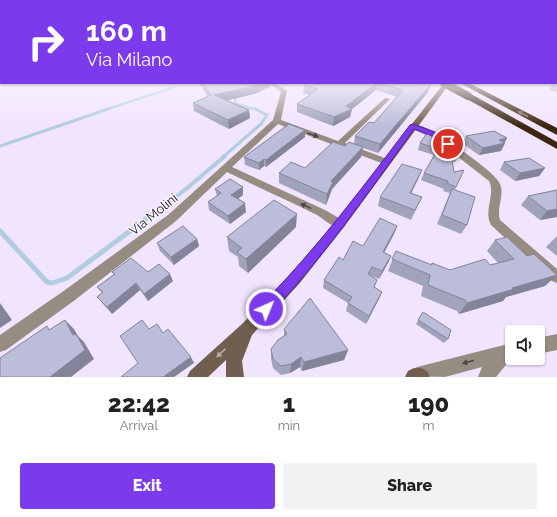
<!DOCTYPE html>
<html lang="en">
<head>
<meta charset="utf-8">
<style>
  :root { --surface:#fff; --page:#f2f2f2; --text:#222; --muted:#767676; --accent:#7c3aed }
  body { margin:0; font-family:Raleway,sans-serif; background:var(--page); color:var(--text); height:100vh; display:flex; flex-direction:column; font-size:15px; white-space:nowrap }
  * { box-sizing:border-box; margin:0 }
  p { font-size:13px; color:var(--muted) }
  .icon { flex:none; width:22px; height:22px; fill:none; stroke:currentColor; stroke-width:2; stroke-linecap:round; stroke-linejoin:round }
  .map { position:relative; height:377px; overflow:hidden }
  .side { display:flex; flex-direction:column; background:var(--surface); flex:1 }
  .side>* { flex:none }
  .top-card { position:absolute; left:0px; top:0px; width:557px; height:84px; box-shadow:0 1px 3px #0004; background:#7c3aed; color:#fff; overflow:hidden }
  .buttons { position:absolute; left:505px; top:325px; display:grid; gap:8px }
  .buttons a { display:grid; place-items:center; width:40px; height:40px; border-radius:4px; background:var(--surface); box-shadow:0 1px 3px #0004; font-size:20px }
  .pin { position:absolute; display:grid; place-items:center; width:34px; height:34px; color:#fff; margin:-17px; border:2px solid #fff; border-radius:50%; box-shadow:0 1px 4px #0007 }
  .me { position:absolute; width:44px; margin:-22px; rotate:44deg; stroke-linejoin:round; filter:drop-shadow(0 0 3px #0008) }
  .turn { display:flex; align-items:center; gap:14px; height:84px; padding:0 20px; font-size:18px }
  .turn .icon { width:52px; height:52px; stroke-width:2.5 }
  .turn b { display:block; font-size:28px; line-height:34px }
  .eta { display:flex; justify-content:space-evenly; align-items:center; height:68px; text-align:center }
  .eta b { font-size:24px; font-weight:800; line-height:28px }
  .button { display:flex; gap:8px; margin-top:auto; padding:8px 20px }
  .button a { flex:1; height:46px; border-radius:4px; background:var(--accent); color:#fff; font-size:16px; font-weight:800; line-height:46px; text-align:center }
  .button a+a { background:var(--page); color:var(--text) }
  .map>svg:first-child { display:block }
</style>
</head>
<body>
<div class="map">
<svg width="557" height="377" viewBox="0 0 557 377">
  <rect width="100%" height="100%" fill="#f1e4ff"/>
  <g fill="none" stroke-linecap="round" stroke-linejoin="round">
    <g stroke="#b1cce0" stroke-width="2.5">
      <polyline points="232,83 236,104 258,110"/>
      <polyline points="105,110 174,87"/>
    </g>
    <g stroke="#b1cce0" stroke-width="3">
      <polyline points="0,146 108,109"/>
      <polyline points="223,157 261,124 267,115 255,109"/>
    </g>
    <polyline stroke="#b1cce0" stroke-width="4" points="153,214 186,189 225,156"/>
    <polyline stroke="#b1cce0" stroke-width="5" points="0,231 47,282 52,283 67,278 154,213"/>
    <g fill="#978c81" fill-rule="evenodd">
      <path d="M268,83H275L287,91L281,120L338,141L385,98L390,99L345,143L390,160L391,162L390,164H384L278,124L232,167L325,210L344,221L346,224L344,227C335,230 325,220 317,215C287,200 257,187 227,172L176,221L75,300L6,350L0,352V335L65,290L168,215L273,120L281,92Z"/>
      <path d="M410,124C418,123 434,131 441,136C452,143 497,174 500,184C505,195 496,208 500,220L557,269V283L552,281L491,225C483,210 496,195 489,181L435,139L410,128Z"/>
    </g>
    <g fill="#978c81" fill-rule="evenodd">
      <polygon points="557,334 557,350 538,354 538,338"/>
      <polygon points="512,343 512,358 515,358 510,360 496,377 478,377 482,367 445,377 408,376 411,370 417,367"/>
    </g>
    <g fill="#705f4f" fill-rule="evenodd">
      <polygon points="444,83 450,83 344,227 299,284 252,335 242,361 244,377 226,377 226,360 208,377 187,377 190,371 242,324 289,276 336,221"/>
      <polygon points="414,368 421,368 427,371 430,377 405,377 408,371"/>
    </g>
    <g fill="#3b260f" fill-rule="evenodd">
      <polygon points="460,83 469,83 557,128 557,135"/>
      <polygon points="465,94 471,94 557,142 557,149 465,98"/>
    </g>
    <polyline stroke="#3b260f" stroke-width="8" points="444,83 468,96"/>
  </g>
  <g fill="#a1a3bb">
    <polygon points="557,79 557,92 549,90 553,83 556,83"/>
    <polygon points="199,83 270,83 270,87 254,94 227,100 249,110 250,118 229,129 194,111 193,103 208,97"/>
    <polygon points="308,83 400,83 406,87 428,92 378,153 363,148 361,157 332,189 331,192 326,205 279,183 279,173 305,168 345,146 354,144 355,136 374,123 397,97 376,90 352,109 350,117 333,126 297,112 297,104 310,95 303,93 304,85"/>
    <polygon points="466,136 507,138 504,143 505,143 501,151 479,155 463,144"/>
    <polygon points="305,137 266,167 264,166 259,170 245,165 244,157"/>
    <polygon points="420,143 454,150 459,154 455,162 452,161 456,187 455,190 467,225 461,234 437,224 450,193 443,191 444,189 421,180 424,173 434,155 418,150"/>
    <polygon points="504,162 545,168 539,176 515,181 500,170"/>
    <polygon points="422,170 418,179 411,193 422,197 411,220 378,206 380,197"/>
    <polygon points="243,187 243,195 238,199 246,212 230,224 209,210 208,202 217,196 215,189"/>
    <polygon points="557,190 557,217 540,220 521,205 528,196"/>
    <polygon points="397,226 394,234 384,253 391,256 388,263 379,279 369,275 377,280 374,287 382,292 366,324 346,311 348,303 323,288 324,280 343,260 363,246"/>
    <polygon points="296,227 248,273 239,266 238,257 229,251 227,237"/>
    <polygon points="557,236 557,256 546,247"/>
    <polygon points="197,239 199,246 174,265 160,251 157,243"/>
    <polygon points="495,240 545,286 506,297 503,301 459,314 457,311 421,296 423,286 388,271 396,251 431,265 432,263 450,270 490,265 498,263 487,251"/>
    <polygon points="112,272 148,272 173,281 148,301 140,290 112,314 103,304 97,297 102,293 97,287 114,274"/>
    <polygon points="423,312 448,339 444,343 416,324"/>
    <polygon points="284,329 348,350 344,360 302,371 300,367 290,373 281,375 273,368 271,359 271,349 284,336"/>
  </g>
  <g fill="#838499">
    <polygon points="261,83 270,83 270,87 254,94 216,103 214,95"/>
    <polygon points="377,83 376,90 352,109 350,117 333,126 334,117 346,106"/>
    <polygon points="431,84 428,92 378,153 380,144"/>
    <polygon points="249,110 250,118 229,129 228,120"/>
    <polygon points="305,130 305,137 266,167 266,160"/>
    <polygon points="507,138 504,144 505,143 501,151 479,155 483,148 499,140"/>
    <polygon points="363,147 361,157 332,189 331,192 326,205 327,194 331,181"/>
    <polygon points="264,159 264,166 259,170 259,163"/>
    <polygon points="545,168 539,176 515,181 520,173"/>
    <polygon points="422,170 418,179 407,202 410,193"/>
    <polygon points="243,187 243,195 232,203 231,195"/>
    <polygon points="245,203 246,212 230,224 228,216"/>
    <polygon points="557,209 557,217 540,220 547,211"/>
    <polygon points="297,214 296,227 248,273 246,259"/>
    <polygon points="397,226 394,234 380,260 383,252"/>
    <polygon points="197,239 199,246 174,265 171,257"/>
    <polygon points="391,256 388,263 379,279 382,271"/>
    <polygon points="170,274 173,281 148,301 144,294"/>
    <polygon points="557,275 545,286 506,297 503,301 459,314 467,303 512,288"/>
    <polygon points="136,283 140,290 112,314 107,307"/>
    <polygon points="382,292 379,299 366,324 369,316"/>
    <polygon points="0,303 12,320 0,328"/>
    <polygon points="65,320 74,329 78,336 84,342 94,359 71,377 50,377 73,335"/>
    <polygon points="348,350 344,360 302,371 304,362"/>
    <polygon points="191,357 194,363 174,377 163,377"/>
    <polygon points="301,357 300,367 290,373 291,364"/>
  </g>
  <g fill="#bbbdda" stroke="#838499">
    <polygon points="203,83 261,83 254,86 214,95 249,110 228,120 193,103 211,95"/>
    <polygon points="307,83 377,83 346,106 352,109 334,117 297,104 318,89 304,85"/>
    <polygon points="378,83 400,83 406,87 409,83 427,83 431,84 380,144 355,136 369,122 374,123 403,90"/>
    <polygon points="289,124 305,130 266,160 264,159 259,163 244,157"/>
    <polygon points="494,131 507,138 499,140 505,143 483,148 466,136"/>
    <polygon points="427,133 436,136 443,142 447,141 455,147 454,150 459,154 459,155 452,153 450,159 452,160 454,172 464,170 456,187 447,183 448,181 424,173 438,149 420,143"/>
    <polygon points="333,142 345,146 349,142 363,147 331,181 333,182 327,194 279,173 291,162 305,168"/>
    <polygon points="529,158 545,168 520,173 504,162"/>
    <polygon points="402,164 422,170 410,193 422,197 415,210 380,197"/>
    <polygon points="230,179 243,187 231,195 245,203 228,216 208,202 221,193 215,189"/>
    <polygon points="452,189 475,197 467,225 442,215"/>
    <polygon points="557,190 557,209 547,211 528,196"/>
    <polygon points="274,200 297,214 246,259 237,252 242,248 227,237"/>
    <polygon points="380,218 397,226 383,252 391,256 382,271 372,267 368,274 377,280 374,287 382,292 369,316 348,303 352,297 324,280 339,257 343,260 353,241 363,246"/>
    <polygon points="183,226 197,239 171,257 157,243"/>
    <polygon points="507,237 527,256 534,254 557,275 512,288 514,289 467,303 465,300 428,285 430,275 392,259 396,251 432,265 432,263 450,270 485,259 490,265 514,259 495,240"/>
    <polygon points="131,258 148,272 159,264 170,274 144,294 136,283 107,307 97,297 103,292 97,287 115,274 112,272"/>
    <polygon points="310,298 348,350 304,362 301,357 291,364 281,366 273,359 271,349 278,340 287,334 284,329"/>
    <polygon points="423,312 451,330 448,339 418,320"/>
    <polygon points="65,320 73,335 76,334 85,350 50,377 0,377 0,358 47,326 49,330"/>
    <polygon points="142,320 149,329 157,324 163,333 168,329 191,357 163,377 121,377 138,363 120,336"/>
  </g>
  <defs><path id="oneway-solid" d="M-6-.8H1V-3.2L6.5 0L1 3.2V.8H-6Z"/></defs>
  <use fill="#7e6f62" href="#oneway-solid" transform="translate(523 114) rotate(-152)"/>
  <g fill="#4e4648">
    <use href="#oneway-solid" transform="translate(313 135) rotate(20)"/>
    <use href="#oneway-solid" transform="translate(306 206) rotate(-154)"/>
    <use href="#oneway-solid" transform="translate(468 362) rotate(165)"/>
  </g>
  <use fill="#b4aaa6" href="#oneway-solid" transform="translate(221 353) rotate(137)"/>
  <linearGradient id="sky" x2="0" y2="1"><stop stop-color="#92bee5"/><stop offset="0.58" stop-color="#f9f3ff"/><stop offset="1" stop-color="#f9f3ff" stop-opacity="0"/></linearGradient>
  <rect width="557" height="126" fill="url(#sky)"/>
  <path fill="#7c3aed" stroke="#51269a" d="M413,124L435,132L452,144L450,146H445L430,135L414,129C368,193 324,257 270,314L266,316L261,314L259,309L261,305C316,250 363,187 410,125Z"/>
  <g text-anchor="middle" stroke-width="3" stroke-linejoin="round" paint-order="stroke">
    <g font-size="13" fill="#1d1722" stroke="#f9f6fd">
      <text transform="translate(153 214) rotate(-39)" y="5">Via Molini</text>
    </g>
  </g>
</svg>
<div class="buttons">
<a><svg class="icon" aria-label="sound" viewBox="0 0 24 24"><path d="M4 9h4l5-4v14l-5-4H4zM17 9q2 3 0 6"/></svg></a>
</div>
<div class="pin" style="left:448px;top:144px;background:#d93025"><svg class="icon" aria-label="arrive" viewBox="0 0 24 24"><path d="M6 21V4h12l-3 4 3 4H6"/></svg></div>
<svg class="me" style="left:266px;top:309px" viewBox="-20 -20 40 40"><circle r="17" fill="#7c3aed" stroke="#fff" stroke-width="3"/><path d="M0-11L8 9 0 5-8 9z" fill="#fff"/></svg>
<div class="top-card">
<div class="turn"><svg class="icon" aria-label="right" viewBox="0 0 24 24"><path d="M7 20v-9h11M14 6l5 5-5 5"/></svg><div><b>160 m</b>Via Milano</div></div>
</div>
</div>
<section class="side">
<div class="eta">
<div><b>22:42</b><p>Arrival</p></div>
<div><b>1</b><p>min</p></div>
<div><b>190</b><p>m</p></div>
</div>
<div class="button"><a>Exit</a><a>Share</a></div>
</section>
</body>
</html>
